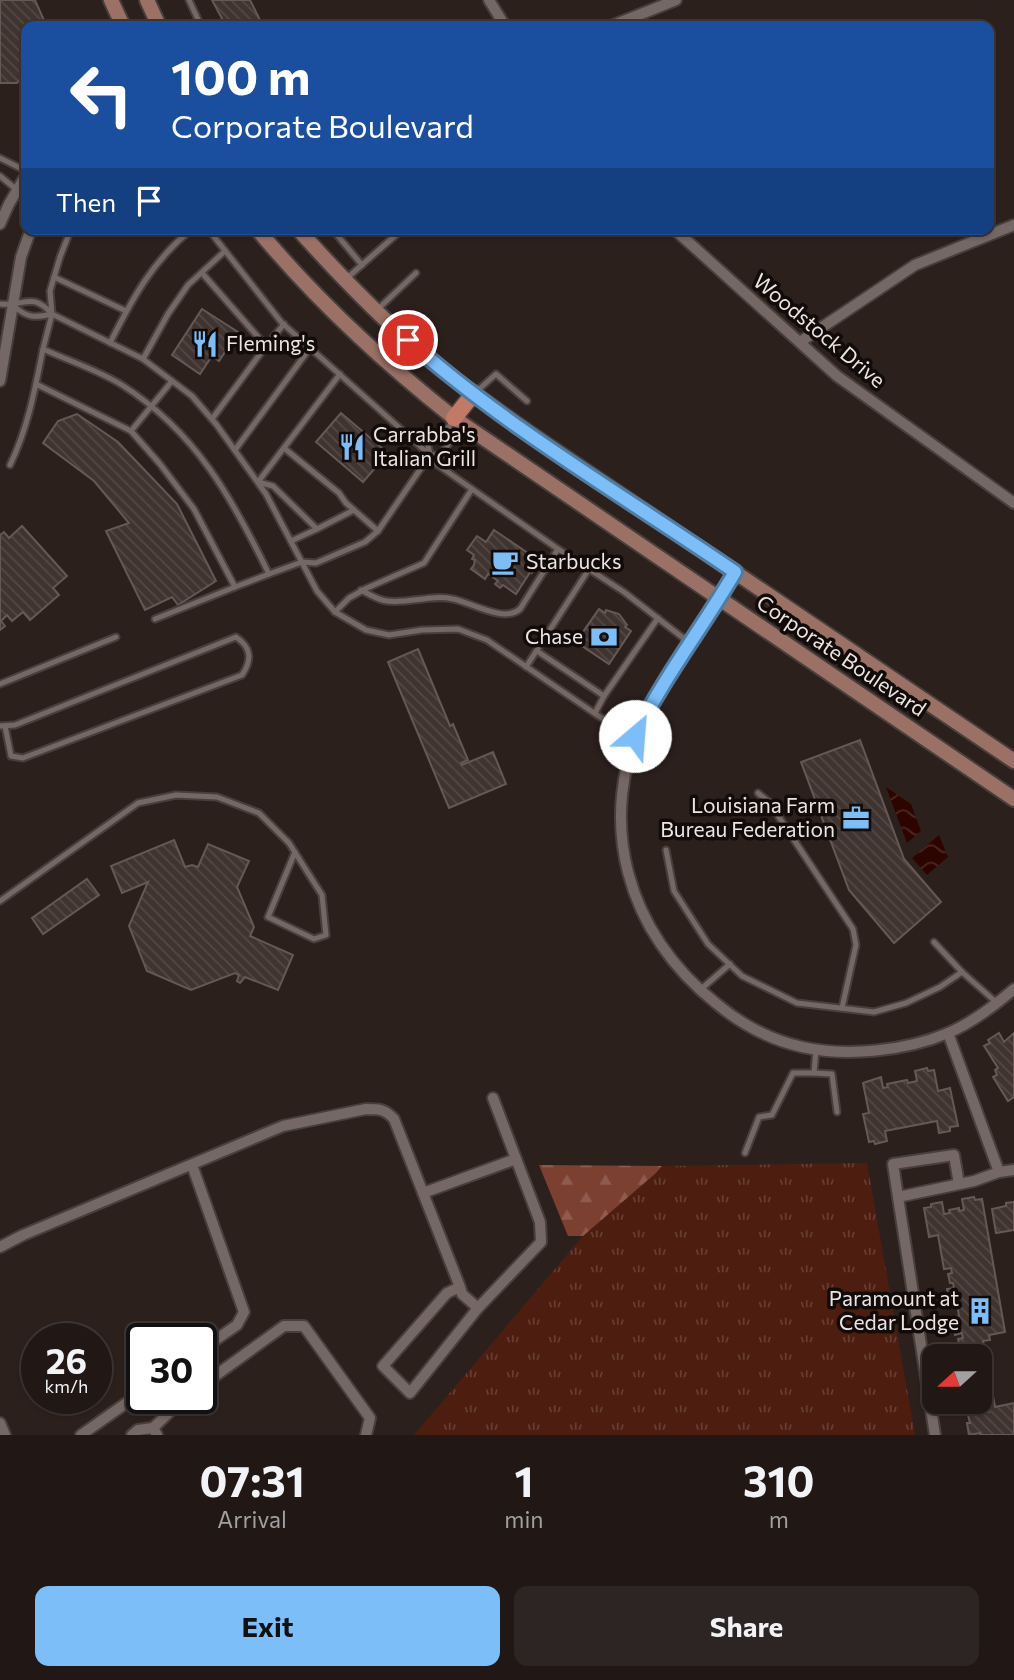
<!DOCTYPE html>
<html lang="en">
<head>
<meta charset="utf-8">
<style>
  :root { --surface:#211816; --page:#2d2523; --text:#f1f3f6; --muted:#a2a0a1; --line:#3e3735; --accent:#7bbef8 }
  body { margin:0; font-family:Commissioner,sans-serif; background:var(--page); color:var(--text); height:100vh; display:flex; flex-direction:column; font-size:26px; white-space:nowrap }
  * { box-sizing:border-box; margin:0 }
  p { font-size:23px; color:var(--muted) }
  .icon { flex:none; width:38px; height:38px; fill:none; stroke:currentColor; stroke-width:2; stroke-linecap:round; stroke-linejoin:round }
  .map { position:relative; height:1435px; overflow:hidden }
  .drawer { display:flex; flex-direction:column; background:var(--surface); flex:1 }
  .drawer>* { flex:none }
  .top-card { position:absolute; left:21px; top:21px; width:973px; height:214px; border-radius:14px; box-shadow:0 2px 5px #0004,0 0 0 2px var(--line); background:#1a4fa0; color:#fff; overflow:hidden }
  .needle { width:46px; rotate:249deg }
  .buttons { position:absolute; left:922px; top:1344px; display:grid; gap:14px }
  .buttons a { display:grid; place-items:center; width:70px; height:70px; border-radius:14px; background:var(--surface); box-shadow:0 2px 5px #0004,0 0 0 2px var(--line); font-size:35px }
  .speed { position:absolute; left:21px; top:1323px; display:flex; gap:14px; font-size:35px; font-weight:700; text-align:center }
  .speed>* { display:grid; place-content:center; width:91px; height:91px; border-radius:50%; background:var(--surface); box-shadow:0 2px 5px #0004,0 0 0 2px var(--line); line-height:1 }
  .speed small { font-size:18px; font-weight:400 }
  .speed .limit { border:4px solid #111; border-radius:10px; background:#fff; color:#111 }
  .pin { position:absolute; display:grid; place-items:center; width:60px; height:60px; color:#fff; margin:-30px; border:4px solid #fff; border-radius:50%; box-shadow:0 2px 7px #0007 }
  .me { position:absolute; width:77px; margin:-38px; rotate:27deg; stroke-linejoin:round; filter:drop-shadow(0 0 5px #0008) }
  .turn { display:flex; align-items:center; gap:24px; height:147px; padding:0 35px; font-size:32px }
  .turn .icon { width:91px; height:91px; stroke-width:2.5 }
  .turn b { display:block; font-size:49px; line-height:60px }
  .then { display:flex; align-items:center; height:66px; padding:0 35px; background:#0003; gap:14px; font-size:26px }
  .eta { display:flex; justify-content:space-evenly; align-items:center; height:119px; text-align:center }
  .eta b { font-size:42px; font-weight:700; line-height:49px }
  .cta { display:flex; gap:14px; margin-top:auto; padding:14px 35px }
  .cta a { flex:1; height:80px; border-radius:14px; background:var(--accent); color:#111; font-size:28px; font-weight:700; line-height:80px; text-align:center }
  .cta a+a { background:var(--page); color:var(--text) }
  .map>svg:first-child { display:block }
</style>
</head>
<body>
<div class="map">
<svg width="1014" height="1435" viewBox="0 0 1014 1435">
  <defs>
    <pattern id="grass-tufts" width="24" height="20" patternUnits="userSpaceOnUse" patternTransform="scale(1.75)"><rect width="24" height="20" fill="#4d1d10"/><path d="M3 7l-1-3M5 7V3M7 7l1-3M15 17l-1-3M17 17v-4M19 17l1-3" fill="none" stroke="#673e33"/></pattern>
    <pattern id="forest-firs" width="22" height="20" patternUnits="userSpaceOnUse" patternTransform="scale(1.75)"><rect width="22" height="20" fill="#7c4031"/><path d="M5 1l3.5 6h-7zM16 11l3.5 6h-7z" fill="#8f5b4f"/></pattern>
    <pattern id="water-waves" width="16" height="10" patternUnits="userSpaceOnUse" patternTransform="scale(1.75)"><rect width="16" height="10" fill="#2d0400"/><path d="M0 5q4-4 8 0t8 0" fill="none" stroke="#4c2825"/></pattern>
    <pattern id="building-back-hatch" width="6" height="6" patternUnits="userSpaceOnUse" patternTransform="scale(1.75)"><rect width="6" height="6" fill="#403430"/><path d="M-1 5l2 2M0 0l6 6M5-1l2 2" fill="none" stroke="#534844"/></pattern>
  </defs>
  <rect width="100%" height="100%" fill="#2c201d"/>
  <polygon fill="url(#grass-tufts)" points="867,1163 915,1435 414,1435 583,1236 656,1173 662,1166"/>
  <polygon fill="url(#forest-firs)" points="539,1165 662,1166 656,1173 583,1236 568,1236"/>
  <g fill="url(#water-waves)">
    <polygon points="886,787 911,804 921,831 907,843"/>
    <polygon points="939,835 948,857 927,875 912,858"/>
  </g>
  <g fill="url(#building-back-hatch)" stroke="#665854" stroke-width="2">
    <polygon points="0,0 35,0 46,25 51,26 26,26 26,73 17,83 0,83"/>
    <polygon points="212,0 250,0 263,26 226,26"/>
    <polygon points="202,309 238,332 219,361 212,356 200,374 172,355"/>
    <polygon points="341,413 388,453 363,482 316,442"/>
    <polygon points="77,414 118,442 177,504 216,581 178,605 172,597 145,610 106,531 129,523 94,481 43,443 58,421"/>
    <polygon points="22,526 67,576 53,588 59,595 30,620 23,612 12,621 7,615 1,621 5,626 0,630 0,535 4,532 9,538"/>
    <polygon points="494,530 538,560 535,565 537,567 532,573 531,571 516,594 503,585 500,588 495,584 498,581 488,574 485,579 471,569 474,565 475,560 472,559 474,555 467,550 477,536 486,542"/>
    <polygon points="599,609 605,613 606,610 619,614 627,625 625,627 631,631 609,664 576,642"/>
    <polygon points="418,649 450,726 453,724 468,760 461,763 462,765 493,752 506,784 449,808 388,662"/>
    <polygon points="860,740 904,859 941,902 894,943 849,890 801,762"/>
    <polygon points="174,840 185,867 192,865 198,867 208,844 249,861 237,887 254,927 250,936 293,955 278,990 245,977 240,983 237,981 239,975 235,973 191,990 147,971 129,926 148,882 122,893 111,866"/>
    <polygon points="87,879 99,895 43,934 32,918"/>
    <polygon points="999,1033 1004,1042 1014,1033 1014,1097 1008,1101 993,1077 997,1075 995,1070 998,1068 984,1046 990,1043 988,1040"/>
    <polygon points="927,1068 928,1071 934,1070 938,1091 950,1088 958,1126 950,1127 950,1131 939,1133 937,1121 885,1131 887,1141 875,1144 874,1141 869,1142 863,1114 869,1113 863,1083 881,1077 883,1088 888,1087 887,1084 907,1080 908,1083 917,1081 915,1071"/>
    <polygon points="974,1197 975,1200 982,1199 1005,1332 989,1335 990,1340 983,1341 995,1407 1014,1403 1014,1435 980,1435 980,1433 969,1435 967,1423 970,1423 968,1415 989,1412 980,1369 980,1356 950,1356 961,1354 958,1339 963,1338 962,1333 955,1335 952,1318 959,1316 957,1304 950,1306 947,1289 954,1288 953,1283 950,1283 948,1274 952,1273 951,1268 944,1269 938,1235 929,1237 924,1208 931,1207 931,1204 942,1202 944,1214 950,1213 949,1210 959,1208 959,1211 964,1210 962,1199"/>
    <polygon points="1014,1202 1014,1230 996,1233 992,1209 1006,1206 1006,1203"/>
  </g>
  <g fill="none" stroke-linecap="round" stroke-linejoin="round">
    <defs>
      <g id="lane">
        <polyline points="189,0 201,26"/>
        <polyline points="0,158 26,171"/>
        <polyline points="0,176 17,190 26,191"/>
        <path d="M71,229L60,257L50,291L52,314L43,349C69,361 98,370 122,385C196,432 232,498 269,574L302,562L316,563L365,542L378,531L430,455L282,323L208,229"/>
        <polyline points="332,229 362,265"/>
        <polyline points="202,273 266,346 284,324"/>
        <polyline points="54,277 126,311"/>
        <polyline points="347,278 397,234"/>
        <path d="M0,304C25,307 31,291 52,314L143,359L192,396L216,424L266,494L317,591L335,612L366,630L389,635L422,630L458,629L487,640L600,717L635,736"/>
        <path d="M14,306C27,318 35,318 52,314"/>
        <polyline points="378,309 416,273"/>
        <path d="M110,343C132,299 153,260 192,229"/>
        <polyline points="143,359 168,314 188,285 225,251"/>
        <polyline points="36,384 131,431 172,381"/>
        <polyline points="477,391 496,374 527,401"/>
        <polyline points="212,419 266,346"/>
        <polyline points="449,427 451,440 441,455 430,455 428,445 440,430 449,427 452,421"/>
        <polyline points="131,431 160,464 194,509 235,587 269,574"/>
        <polyline points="284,448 339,493 346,503 378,531"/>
        <polyline points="235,450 310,348"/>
        <path d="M10,465C28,428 35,389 43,349"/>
        <polyline points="317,529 354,510"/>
        <polyline points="291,541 317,529 273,486 258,482 340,374"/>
        <polyline points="558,549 624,592 691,644"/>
        <path d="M361,590C369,594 378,600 387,601C409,604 431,594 453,599C473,603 504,623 520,609L558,549L472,489"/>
        <polyline points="335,612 349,598 367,588 424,563 472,489 428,458"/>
        <polyline points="155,619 235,587"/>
        <polyline points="537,651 604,696 595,713"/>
        <polyline points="526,667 589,569"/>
        <polyline points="0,684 116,637"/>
        <polyline points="604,696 658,618"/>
        <path d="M0,726L15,725L236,637C252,648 252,660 242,675L23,758L11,756L5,726"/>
        <polyline points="758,793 769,802 853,929 856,945 842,1008"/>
        <polyline points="666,850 674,891 708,944 742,976 797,1003 874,1012 906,1003 940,987 962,972"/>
        <polyline points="0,901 138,803 176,795 217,797 259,813 289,843 322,895 326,935 314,939 268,917 295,852"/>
        <polyline points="934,942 962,972 997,1003"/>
        <polyline points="700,990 730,964"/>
        <polyline points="814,1073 832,1074 837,1112"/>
        <polyline points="745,1153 759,1117 772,1115 793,1073 814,1073 816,1050"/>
        <polyline points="980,1392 985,1391"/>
      </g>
      <g id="street">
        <polyline points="489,0 505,26"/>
        <polyline points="611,26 676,0"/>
        <polyline points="0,224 9,204 26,175"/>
        <polyline points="674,229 837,376 1014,503"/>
        <polyline points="800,342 915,265 1014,225"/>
        <polyline points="0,381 21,257 31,229"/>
        <path d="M735,571L645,715C594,820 627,934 717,1004C741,1024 771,1040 802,1047C846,1057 906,1051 948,1033C972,1023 994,1006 1014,989"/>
        <polyline points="948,1033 999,1172 1014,1170"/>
        <polyline points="192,1165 244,1312 237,1325 201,1350"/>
        <polyline points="423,1193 516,1159"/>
        <polyline points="898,1197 893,1164 954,1155 959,1184"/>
        <path d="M0,1247L23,1235L283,1126L366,1109C379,1109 385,1109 394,1119L460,1287L462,1294L478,1308L410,1393L383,1366L447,1293L460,1287"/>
        <polyline points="478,1308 541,1242 540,1222 493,1098"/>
        <polyline points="201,1386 284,1326 304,1326 370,1418 366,1435"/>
        <polyline points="0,1423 5,1435"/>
        <polyline points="153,1428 184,1398"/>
        <polyline points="81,1435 142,1392"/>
        <polyline points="132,1435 138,1430 153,1428 157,1435"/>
        <polyline points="935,1435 898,1197 974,1181 999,1172"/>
      </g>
      <g id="secondary">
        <polyline points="111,0 123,26"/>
        <polyline points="147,0 159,26"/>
        <path d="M257,229C316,300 382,361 454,418L1014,799"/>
        <path d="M298,229C338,274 379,316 424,355C458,384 496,409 532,435L1014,761"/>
      </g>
      <polyline id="primary" points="454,418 474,393"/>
    </defs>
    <use href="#lane" stroke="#483f3c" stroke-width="9"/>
    <use href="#street" stroke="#483f3c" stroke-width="14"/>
    <use href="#secondary" stroke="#483f3c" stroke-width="18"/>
    <use href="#primary" stroke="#483f3c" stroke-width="19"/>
    <use href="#lane" stroke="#756763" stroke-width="5"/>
    <use href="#street" stroke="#756763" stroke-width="10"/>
    <use href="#secondary" stroke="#9b7165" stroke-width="14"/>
    <use href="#primary" stroke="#c27a67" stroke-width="16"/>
  </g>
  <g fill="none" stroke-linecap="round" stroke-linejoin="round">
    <defs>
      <path id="route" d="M408,340C505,427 627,498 735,572C703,627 663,678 635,736"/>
    </defs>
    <use href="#route" stroke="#507ca1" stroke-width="18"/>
    <use href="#route" stroke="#7bbef8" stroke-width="12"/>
  </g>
  <defs>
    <symbol id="restaurant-bare" viewBox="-9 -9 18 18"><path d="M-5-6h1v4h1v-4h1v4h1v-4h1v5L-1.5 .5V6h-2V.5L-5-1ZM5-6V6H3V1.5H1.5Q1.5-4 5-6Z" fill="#7bbef8" stroke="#110b0a" stroke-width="2.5" paint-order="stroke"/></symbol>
    <symbol id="cafe-bare" viewBox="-9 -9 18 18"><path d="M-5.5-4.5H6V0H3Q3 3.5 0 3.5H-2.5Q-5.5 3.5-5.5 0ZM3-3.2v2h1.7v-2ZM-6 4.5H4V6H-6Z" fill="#7bbef8" stroke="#110b0a" stroke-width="2.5" paint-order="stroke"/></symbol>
    <symbol id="bank-bare" viewBox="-9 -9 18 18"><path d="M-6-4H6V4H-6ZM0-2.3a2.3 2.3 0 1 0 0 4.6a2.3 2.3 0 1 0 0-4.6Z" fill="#7bbef8" stroke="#110b0a" stroke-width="2.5" paint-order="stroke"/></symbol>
    <symbol id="office-bare" viewBox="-9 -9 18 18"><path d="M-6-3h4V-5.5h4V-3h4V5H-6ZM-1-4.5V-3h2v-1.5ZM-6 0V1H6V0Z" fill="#7bbef8" stroke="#110b0a" stroke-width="2.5" paint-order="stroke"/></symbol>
    <symbol id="building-bare" viewBox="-9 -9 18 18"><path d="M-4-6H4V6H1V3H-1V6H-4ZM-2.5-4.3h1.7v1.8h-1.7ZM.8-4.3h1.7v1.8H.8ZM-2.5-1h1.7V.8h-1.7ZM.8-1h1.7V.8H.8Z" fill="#7bbef8" stroke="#110b0a" stroke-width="2.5" paint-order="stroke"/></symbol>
  </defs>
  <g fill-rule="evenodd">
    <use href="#restaurant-bare" x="186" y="325" width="38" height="38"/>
    <use href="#restaurant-bare" x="333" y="428" width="38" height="38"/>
    <use href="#cafe-bare" x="486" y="543" width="38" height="38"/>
    <use href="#bank-bare" x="585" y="618" width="38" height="38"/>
    <use href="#office-bare" x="837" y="799" width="38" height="38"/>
    <use href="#building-bare" x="961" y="1292" width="38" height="38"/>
  </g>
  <g text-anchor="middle" stroke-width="7" stroke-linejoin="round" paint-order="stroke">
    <g font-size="21" fill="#ede5e3" stroke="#110b0a">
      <text transform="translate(819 331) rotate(40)" y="7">Woodstock Drive</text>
      <text transform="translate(841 656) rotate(34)" y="7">Corporate Boulevard</text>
    </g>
    <g font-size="21" fill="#ede5e3" stroke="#110b0a" text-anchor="start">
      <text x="226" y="351">Fleming's</text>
      <text x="373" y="442">Carrabba's<tspan x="373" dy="24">Italian Grill</tspan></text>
      <text x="526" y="569">Starbucks</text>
      <text x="583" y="644" text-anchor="end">Chase</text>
      <text x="835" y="813" text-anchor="end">Louisiana Farm<tspan x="835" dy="24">Bureau Federation</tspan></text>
      <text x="959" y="1306" text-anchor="end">Paramount at<tspan x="959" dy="24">Cedar Lodge</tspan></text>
    </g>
  </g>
</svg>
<div class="buttons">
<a><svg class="needle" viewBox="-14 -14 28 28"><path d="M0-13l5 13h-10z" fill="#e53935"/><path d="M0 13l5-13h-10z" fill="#a2a0a1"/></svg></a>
</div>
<div class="speed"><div>26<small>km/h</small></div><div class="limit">30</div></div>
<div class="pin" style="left:408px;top:340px;background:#d93025"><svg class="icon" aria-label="arrive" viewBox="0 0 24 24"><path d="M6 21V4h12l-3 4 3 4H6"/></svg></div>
<svg class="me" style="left:635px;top:736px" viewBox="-20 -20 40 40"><circle r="19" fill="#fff"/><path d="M0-13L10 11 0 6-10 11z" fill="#7bbef8"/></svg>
<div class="top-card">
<div class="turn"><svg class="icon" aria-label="left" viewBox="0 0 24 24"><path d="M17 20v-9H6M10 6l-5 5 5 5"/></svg><div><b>100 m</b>Corporate Boulevard</div></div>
<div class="then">Then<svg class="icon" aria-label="arrive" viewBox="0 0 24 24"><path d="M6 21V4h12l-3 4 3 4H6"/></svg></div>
</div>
</div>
<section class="drawer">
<div class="eta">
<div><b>07:31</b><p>Arrival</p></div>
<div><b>1</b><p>min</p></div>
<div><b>310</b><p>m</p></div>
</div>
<div class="cta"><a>Exit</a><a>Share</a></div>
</section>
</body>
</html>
